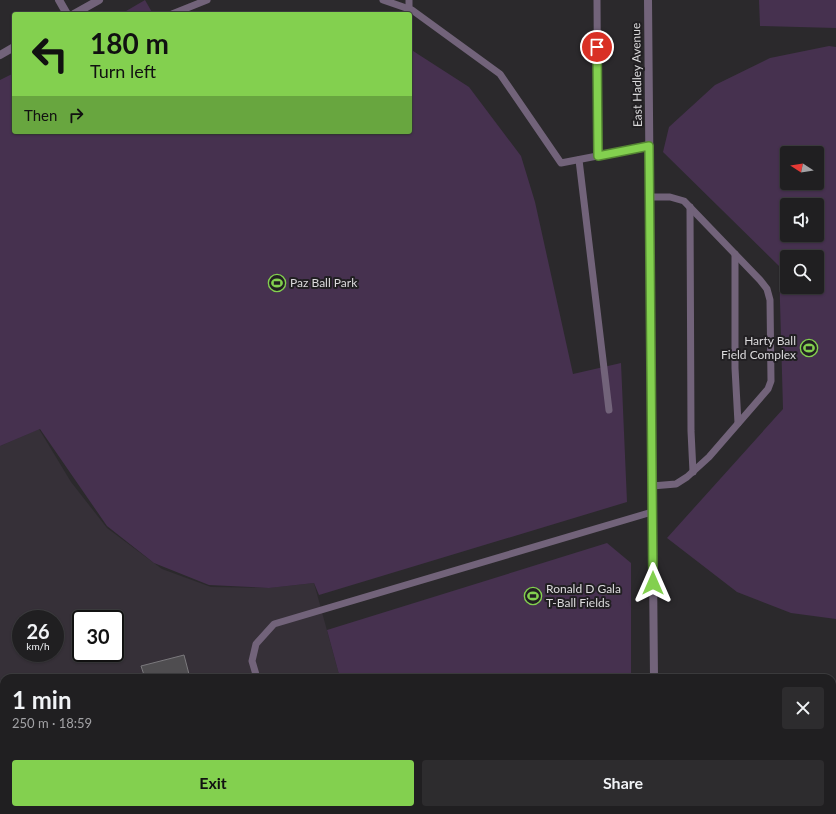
<!DOCTYPE html>
<html lang="en">
<head>
<meta charset="utf-8">
<style>
  :root { --surface:#201f21; --page:#2d2c2e; --text:#f1f3f6; --muted:#a2a2a5; --line:#3d3d3f; --accent:#83d04f }
  body { margin:0; font-family:Lato,sans-serif; background:var(--page); color:var(--text); height:100vh; display:flex; flex-direction:column; font-size:15px; white-space:nowrap }
  * { box-sizing:border-box; margin:0 }
  p { font-size:13px; color:var(--muted) }
  .icon { flex:none; width:22px; height:22px; fill:none; stroke:currentColor; stroke-width:2; stroke-linecap:round; stroke-linejoin:round }
  .map { position:relative; flex:1; overflow:hidden }
  .sheet { position:absolute; left:0px; top:674px; width:836px; height:140px; display:flex; flex-direction:column; background:var(--surface); border-radius:12px 12px 0 0; box-shadow:0 1px 3px #0004,0 0 0 1px var(--line) }
  .sheet>* { flex:none }
  .top-card { position:absolute; left:12px; top:12px; width:400px; height:122px; border-radius:4px; box-shadow:0 1px 3px #0004,0 0 0 1px var(--line); background:#83d04f; color:#111; overflow:hidden }
  .needle { width:26px; rotate:282deg }
  .buttons { position:absolute; left:780px; top:146px; display:grid; gap:8px }
  .buttons a { display:grid; place-items:center; width:44px; height:44px; border-radius:4px; background:var(--surface); box-shadow:0 1px 3px #0004,0 0 0 1px var(--line); font-size:20px }
  .speed { position:absolute; left:12px; top:610px; display:flex; gap:8px; font-size:20px; font-weight:700; text-align:center }
  .speed>* { display:grid; place-content:center; width:52px; height:52px; border-radius:50%; background:var(--surface); box-shadow:0 1px 3px #0004,0 0 0 1px var(--line); line-height:1 }
  .speed small { font-size:10px; font-weight:400 }
  .speed .limit { border:2px solid #111; border-radius:6px; background:#fff; color:#111 }
  .pin { position:absolute; display:grid; place-items:center; width:34px; height:34px; color:#fff; margin:-17px; border:2px solid #fff; border-radius:50%; box-shadow:0 1px 4px #0007 }
  .me { position:absolute; width:44px; margin:-22px; rotate:0deg; stroke-linejoin:round; filter:drop-shadow(0 0 3px #0008) }
  .turn { display:flex; align-items:center; gap:14px; height:84px; padding:0 12px; font-size:18px }
  .turn .icon { width:52px; height:52px; stroke-width:2.5 }
  .turn b { display:block; font-size:28px; line-height:34px }
  .then { display:flex; align-items:center; height:38px; padding:0 12px; background:#0003; gap:8px; font-size:15px }
  .round { display:grid; place-items:center; flex:none; width:42px; height:42px; border-radius:4px; background:var(--page) }
  .headline { display:flex; align-items:center; justify-content:space-between; height:68px; padding:0 12px }
  h1 { font-size:24px; font-weight:700; line-height:30px }
  .button { display:flex; gap:8px; margin-top:auto; padding:8px 12px }
  .button a { flex:1; height:46px; border-radius:4px; background:var(--accent); color:#111; font-size:16px; font-weight:700; line-height:46px; text-align:center }
  .button a+a { background:var(--page); color:var(--text) }
  .map>svg:first-child { display:block }
</style>
</head>
<body>
<div class="map">
<svg width="836" height="814" viewBox="0 0 836 814">
  <rect width="100%" height="100%" fill="#2b292c"/>
  <g fill="#363038" fill-rule="evenodd">
    <path d="M39,429L71,482L107,528L162,569L211,587L268,588L314,583L340,678H4V694L0,679V446ZM21,619H55V653H21ZM81,619H115V653H81Z"/>
    <polygon points="35,810 375,810 376,814 36,814"/>
  </g>
  <g fill="#46314f" fill-rule="evenodd">
    <polygon points="145,0 153,14 121,14"/>
    <polygon points="759,0 836,0 836,28 760,26"/>
    <path d="M829,46L836,47V619L791,613L737,592L667,538L783,409L779,266L663,152L669,127L715,85L770,58ZM787,153H817V183H787ZM787,205H817V235H787ZM787,257H817V287H787Z"/>
    <polygon points="410,49 469,87 521,156 535,202 573,374 621,363 627,502 319,595 314,583 269,588 209,585 154,563 107,526 40,429 0,446 0,80 14,73 14,132 410,132"/>
    <polygon points="607,543 631,563 631,678 340,678 327,630"/>
    <polygon points="375,810 632,810 632,814 376,814"/>
  </g>
  <g fill="#4f4d50" stroke="#7b797d">
    <polygon points="184,655 190,678 145,678 141,666"/>
    <polygon points="832,755 836,755 836,814 760,814 760,810 832,810"/>
    <polygon points="166,810 224,810 225,814 167,814"/>
  </g>
  <g fill="none" stroke-linecap="round" stroke-linejoin="round">
    <g stroke="#72637a" stroke-width="7">
      <polyline points="383,0 412,10 500,74 561,163 649,146"/>
      <polyline points="409,0 409,9"/>
      <polyline points="597,0 598,156"/>
      <polyline points="172,14 207,0"/>
      <polyline points="579,160 609,410"/>
      <polyline points="650,197 670,197 684,201 760,280 767,289 770,300 771,381 768,389 709,457 687,477 676,484 652,486"/>
      <polyline points="690,207 691,431 693,472"/>
      <polyline points="735,254 735,368 738,423"/>
      <polyline points="257,678 252,661 256,644 274,624 652,512"/>
      <polyline points="291,810 292,814"/>
    </g>
    <g stroke="#72637a" stroke-width="8">
      <polyline points="59,0 67,14"/>
      <polyline points="648,0 654,678"/>
      <polyline points="655,810 655,814"/>
    </g>
    <g stroke="#72637a" stroke-width="8">
      <polyline points="74,14 99,0"/>
      <polyline points="0,55 14,47"/>
    </g>
  </g>
  <g fill="none" stroke-linecap="round" stroke-linejoin="round">
    <defs>
      <polyline id="route" points="597,47 598,156 649,146 653,583"/>
    </defs>
    <use href="#route" stroke="#558733" stroke-width="10"/>
    <use href="#route" stroke="#83d04f" stroke-width="7"/>
  </g>
  <defs>
    <symbol id="stadium-ring" viewBox="-11 -11 22 22"><circle r="9.5" fill="#211f22" stroke="#83d04f" stroke-width="1.5"/><path d="M0-5a6.5 5 0 1 0 0 10a6.5 5 0 1 0 0-10ZM-3.5-1.8h7v3.6h-7Z" fill="#83d04f"/></symbol>
  </defs>
  <g fill-rule="evenodd">
    <use href="#stadium-ring" x="267" y="273" width="20" height="20"/>
    <use href="#stadium-ring" x="799" y="338" width="20" height="20"/>
    <use href="#stadium-ring" x="523" y="586" width="20" height="20"/>
  </g>
  <g text-anchor="middle" stroke-width="4" stroke-linejoin="round" paint-order="stroke">
    <g font-size="12" fill="#dbdadc" stroke="#211f22">
      <text transform="translate(637 75) rotate(-91)" y="4">East Hadley Avenue</text>
    </g>
    <g font-size="12" fill="#dbdadc" stroke="#211f22" text-anchor="start">
      <text x="290" y="287">Paz Ball Park</text>
      <text x="796" y="345" text-anchor="end">Harty Ball<tspan x="796" dy="14">Field Complex</tspan></text>
      <text x="546" y="593">Ronald D Gala<tspan x="546" dy="14">T-Ball Fields</tspan></text>
    </g>
  </g>
</svg>
<div class="buttons">
<a><svg class="needle" viewBox="-14 -14 28 28"><path d="M0-13l5 13h-10z" fill="#e53935"/><path d="M0 13l5-13h-10z" fill="#a2a2a5"/></svg></a>
<a><svg class="icon" aria-label="sound" viewBox="0 0 24 24"><path d="M4 9h4l5-4v14l-5-4H4zM17 9q2 3 0 6"/></svg></a>
<a><svg class="icon" aria-label="search" viewBox="0 0 24 24"><circle cx="10" cy="10" r="6"/><path d="M15 15l6 6"/></svg></a>
</div>
<div class="speed"><div>26<small>km/h</small></div><div class="limit">30</div></div>
<div class="pin" style="left:597px;top:47px;background:#d93025"><svg class="icon" aria-label="arrive" viewBox="0 0 24 24"><path d="M6 21V4h12l-3 4 3 4H6"/></svg></div>
<svg class="me" style="left:653px;top:583px" viewBox="-20 -20 40 40"><path d="M0-17L14 15 0 8-14 15z" fill="#83d04f" stroke="#fff" stroke-width="4"/></svg>
<div class="top-card">
<div class="turn"><svg class="icon" aria-label="left" viewBox="0 0 24 24"><path d="M17 20v-9H6M10 6l-5 5 5 5"/></svg><div><b>180 m</b>Turn left</div></div>
<div class="then">Then<svg class="icon" aria-label="right" viewBox="0 0 24 24"><path d="M7 20v-9h11M14 6l5 5-5 5"/></svg></div>
</div>
<section class="sheet">
<div class="headline"><div><h1>1 min</h1><p>250 m · 18:59</p></div><a class="round"><svg class="icon" aria-label="close" viewBox="0 0 24 24"><path d="M6 6l12 12M18 6L6 18"/></svg></a></div>
<div class="button"><a>Exit</a><a>Share</a></div>
</section>
</div>
</body>
</html>
